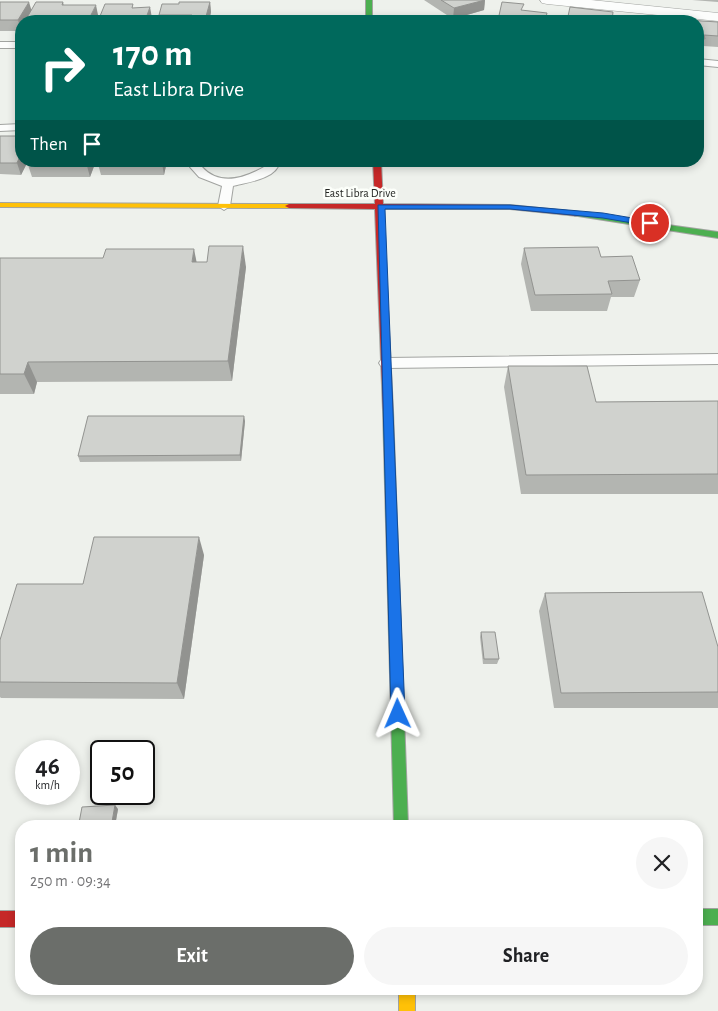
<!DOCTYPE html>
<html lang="en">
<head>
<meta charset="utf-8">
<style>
  :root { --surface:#fff; --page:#f6f6f6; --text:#202124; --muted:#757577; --accent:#6b6e6a }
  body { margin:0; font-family:"Alegreya Sans",sans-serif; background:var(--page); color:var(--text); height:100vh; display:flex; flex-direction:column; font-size:19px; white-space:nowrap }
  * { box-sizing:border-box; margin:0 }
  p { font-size:16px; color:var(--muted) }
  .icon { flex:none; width:28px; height:28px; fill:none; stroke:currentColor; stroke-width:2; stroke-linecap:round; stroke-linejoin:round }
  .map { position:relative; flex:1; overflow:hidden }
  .panel { position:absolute; left:15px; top:820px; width:688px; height:175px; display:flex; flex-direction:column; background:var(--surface); border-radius:20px; box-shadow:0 2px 8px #0003 }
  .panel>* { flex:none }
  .banner { position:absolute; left:15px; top:15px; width:689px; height:152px; border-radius:20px; box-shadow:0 2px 8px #0003; background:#00695c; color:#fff; overflow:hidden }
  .speed { position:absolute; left:15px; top:740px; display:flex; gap:10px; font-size:25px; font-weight:700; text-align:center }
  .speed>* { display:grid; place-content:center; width:65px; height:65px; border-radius:50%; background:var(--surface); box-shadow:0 2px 8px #0003; line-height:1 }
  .speed small { font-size:12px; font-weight:400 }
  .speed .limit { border:2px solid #111; border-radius:8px; background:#fff; color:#111 }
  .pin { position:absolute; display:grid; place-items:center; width:42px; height:42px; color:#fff; margin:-21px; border:2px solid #fff; border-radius:50%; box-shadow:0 1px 5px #0007 }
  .me { position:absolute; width:55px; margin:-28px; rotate:359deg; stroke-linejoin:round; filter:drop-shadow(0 0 4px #0008) }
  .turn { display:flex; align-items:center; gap:18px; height:105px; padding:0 15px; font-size:22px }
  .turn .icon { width:65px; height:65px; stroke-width:2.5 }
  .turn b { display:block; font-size:35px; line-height:42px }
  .then { display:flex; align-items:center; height:48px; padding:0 15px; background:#0003; gap:10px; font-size:19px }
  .round { display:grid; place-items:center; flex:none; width:52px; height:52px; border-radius:26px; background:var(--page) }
  .overview { display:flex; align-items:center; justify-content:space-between; height:85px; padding:0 15px }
  h1 { font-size:30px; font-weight:600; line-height:38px; color:var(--accent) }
  .button { display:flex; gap:10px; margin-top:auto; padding:10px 15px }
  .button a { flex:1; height:58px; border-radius:30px; background:var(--accent); color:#fff; font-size:20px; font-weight:600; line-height:58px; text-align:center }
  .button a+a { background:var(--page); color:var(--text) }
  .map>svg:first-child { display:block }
</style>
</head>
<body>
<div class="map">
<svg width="718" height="1011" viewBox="0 0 718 1011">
  <rect width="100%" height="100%" fill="#eef1ec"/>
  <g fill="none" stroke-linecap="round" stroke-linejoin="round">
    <defs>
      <g id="lane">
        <rect x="0" y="42" width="21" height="6"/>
        <polygon points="698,59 718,61 718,67 698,65"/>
        <polygon points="21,124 21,130 0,131 0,125"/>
        <path d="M191,161H202V167C221,188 248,177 269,164V161H280C277,179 248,182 233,186L230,206L224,210L218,206L222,186L199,177L190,167Z"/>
        <polygon points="718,354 718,364 386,368 381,366 379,363 381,360 386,358"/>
      </g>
      <polygon id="street" points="540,0 591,0 718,13 718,21 547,4 542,3"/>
      <g id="fast">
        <rect x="366" y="0" width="6" height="21"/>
        <polygon points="575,212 718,232 718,238 578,216 575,216"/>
        <polygon points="388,406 393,410 408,826 394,826 383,410"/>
        <rect x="696" y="909" width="22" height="16"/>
      </g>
      <g id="slow">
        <polygon points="0,203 289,204 293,206 289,208 0,207"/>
        <rect x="399" y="989" width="16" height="22"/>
      </g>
      <g id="jam">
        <polygon points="373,161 381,161 383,204 510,205 578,212 582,214 578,216 510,209 383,209 393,410 388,414 383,410 375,209 289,208 285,206 289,204 375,204"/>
        <rect x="0" y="911" width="21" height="16"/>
      </g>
    </defs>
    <use href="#lane" stroke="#a2a4a1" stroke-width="2"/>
    <use href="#street" stroke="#a2a4a1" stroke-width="1"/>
    <use href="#fast" stroke="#a2a4a1" stroke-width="2"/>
    <use href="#slow" stroke="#a2a4a1" stroke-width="2"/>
    <use href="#jam" stroke="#a2a4a1" stroke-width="2"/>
    <use href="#lane" fill="#fcfdfc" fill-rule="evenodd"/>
    <use href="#street" fill="#fcfdfc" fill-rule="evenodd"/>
    <use href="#fast" fill="#4caf50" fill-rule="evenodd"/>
    <use href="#slow" fill="#ffc107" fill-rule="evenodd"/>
    <use href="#jam" fill="#c62828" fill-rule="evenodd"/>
  </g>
  <g fill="#b3b5b1">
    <polygon points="424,0 485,0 484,10 453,19"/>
    <polygon points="692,0 718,0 718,2"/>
    <polygon points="0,2 32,10 63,2 64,5 98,15 95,21 21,21 21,31 0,31"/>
    <polygon points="210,2 211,12 209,21 160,21 159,15 179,4"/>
    <polygon points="686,20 718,22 718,47 703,46 702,49 698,49 698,21 685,21"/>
    <polygon points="0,136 21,161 28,161 21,175 0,174"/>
    <polygon points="30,161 96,161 90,177 32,177 28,165"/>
    <polygon points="99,161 167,161 164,175 101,175 98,164"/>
    <polygon points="204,161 255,161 254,167 205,167"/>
    <polygon points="524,248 601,257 640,280 634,297 611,297 607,311 531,311 521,264"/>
    <polygon points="0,258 197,262 246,267 232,381 37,382 34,394 0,394"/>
    <polygon points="508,366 596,402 718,401 718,494 521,494 504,387"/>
    <polygon points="245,421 241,461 80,462 78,456"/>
    <polygon points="204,555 184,699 1,698 0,697 0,640 83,584"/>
    <polygon points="545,593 718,647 718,708 554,708 539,611"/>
    <polygon points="481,632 499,659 497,664 483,664 480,637"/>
    <polygon points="118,809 115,826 82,826 79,823"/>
  </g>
  <g fill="#929390">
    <polygon points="485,0 484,10 453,19 454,8"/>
    <polygon points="29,2 32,12 27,21 21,21 21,30 18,20"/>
    <polygon points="210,2 211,12 209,21 205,21"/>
    <polygon points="96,5 98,15 95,21 88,21"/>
    <polygon points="150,7 152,18 151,21 145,21"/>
    <polygon points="21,154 21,161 28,161 21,175 17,163"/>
    <polygon points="89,161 96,161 90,177 87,166"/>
    <polygon points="162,161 167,161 164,175 162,163"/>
    <polygon points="243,246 246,267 232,381 228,361"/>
    <polygon points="194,249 198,269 192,262"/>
    <polygon points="28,362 37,382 34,394 24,374"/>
    <polygon points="244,416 245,421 241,461 240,455"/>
    <polygon points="199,537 204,555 184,699 177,683"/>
    <polygon points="115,805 118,809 115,826 112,822"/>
  </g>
  <g fill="#d0d2ce" stroke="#929390">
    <polygon points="441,0 485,0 454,8"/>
    <polygon points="0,2 29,2 18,20 0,20"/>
    <polygon points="36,2 63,2 62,5 96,5 88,21 25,21"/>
    <polygon points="179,2 210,2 205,20 190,20 192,15 159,15 162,4 179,4"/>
    <polygon points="502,2 524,4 521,10 547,13 545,21 510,21 498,20"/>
    <polygon points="105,4 133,4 132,8 150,7 145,21 98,21"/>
    <polygon points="570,7 613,12 612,21 567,21"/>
    <polygon points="654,16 676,17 677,21 655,21"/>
    <polygon points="629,20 649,21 629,21"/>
    <polygon points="686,20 718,22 718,36 704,35 705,39 698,38 698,21 686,21"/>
    <polygon points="0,136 21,136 21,154 17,163 0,163"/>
    <polygon points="30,161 89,161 87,166 28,165"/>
    <polygon points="99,161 162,161 162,163 98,164"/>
    <polygon points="209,246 243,246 228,361 28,362 24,374 0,374 0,258 103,258 106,249 194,249 192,262 207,262"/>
    <polygon points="598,247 601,257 632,256 640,280 608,281 612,294 535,295 524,248"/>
    <polygon points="508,366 587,366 596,402 718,401 718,474 526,475"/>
    <polygon points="88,416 244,416 240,455 78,456"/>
    <polygon points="94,537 199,537 177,683 0,682 0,640 17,584 83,584"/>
    <polygon points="702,592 718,647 718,692 561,693 545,593"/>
    <polygon points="481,632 495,632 499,659 484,659"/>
    <polygon points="115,805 112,822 79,823 82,807"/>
  </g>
  <polygon fill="#1a73e8" stroke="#114b97" points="378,205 510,205 603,213 650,221 654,223 650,226 603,218 510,209 385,209 405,714 403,718 398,720 393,718 391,714"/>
  <g text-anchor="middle" stroke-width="5" stroke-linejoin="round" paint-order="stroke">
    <g font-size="12" fill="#252724" stroke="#fcfffa">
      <text x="360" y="197">East Libra Drive</text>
    </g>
  </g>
</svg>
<div class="speed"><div>46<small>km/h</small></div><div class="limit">50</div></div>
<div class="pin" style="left:650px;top:223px;background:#d93025"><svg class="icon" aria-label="arrive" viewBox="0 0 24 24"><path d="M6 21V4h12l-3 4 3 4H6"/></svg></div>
<svg class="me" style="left:398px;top:714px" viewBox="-20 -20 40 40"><path d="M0-17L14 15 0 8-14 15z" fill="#1a73e8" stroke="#fff" stroke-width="4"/></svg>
<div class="banner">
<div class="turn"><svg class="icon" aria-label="right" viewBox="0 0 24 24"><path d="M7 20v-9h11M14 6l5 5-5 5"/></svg><div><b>170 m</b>East Libra Drive</div></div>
<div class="then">Then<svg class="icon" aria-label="arrive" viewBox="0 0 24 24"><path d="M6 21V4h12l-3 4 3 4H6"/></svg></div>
</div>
<section class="panel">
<div class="overview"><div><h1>1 min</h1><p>250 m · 09:34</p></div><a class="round"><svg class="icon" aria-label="close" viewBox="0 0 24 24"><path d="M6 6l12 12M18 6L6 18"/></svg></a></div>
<div class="button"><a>Exit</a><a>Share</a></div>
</section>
</div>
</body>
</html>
